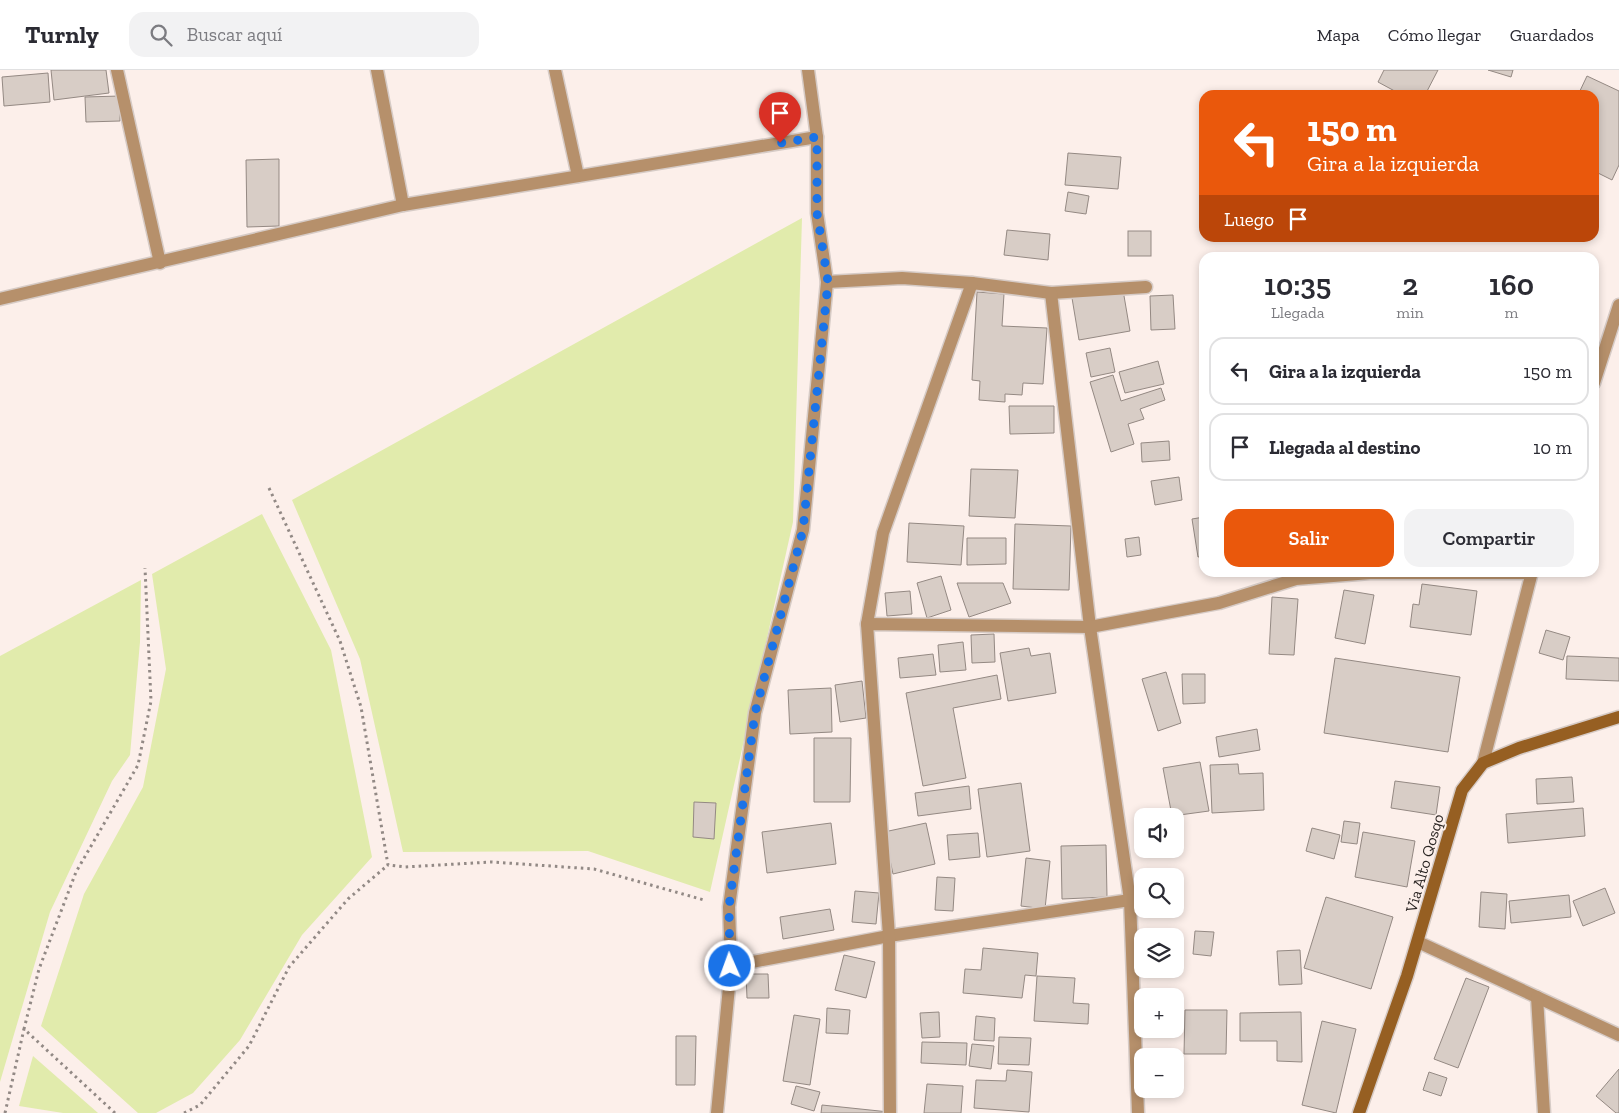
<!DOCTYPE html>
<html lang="es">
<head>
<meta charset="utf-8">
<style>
  :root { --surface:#fff; --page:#f2f2f3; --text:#2b2b33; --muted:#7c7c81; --line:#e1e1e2; --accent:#ea580c }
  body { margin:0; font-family:"Zilla Slab",serif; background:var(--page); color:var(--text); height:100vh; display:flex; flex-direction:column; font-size:19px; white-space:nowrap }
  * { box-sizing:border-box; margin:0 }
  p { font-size:16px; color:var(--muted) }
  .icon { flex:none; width:28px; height:28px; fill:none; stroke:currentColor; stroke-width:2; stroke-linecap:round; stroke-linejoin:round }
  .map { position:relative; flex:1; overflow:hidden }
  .side { position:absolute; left:1199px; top:182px; width:400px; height:325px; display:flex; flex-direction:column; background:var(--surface); border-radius:15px; box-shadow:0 2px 8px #0003 }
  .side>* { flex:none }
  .hud { position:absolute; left:1199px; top:20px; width:400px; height:152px; border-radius:15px; box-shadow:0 2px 8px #0003; background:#ea580c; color:#fff; overflow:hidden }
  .buttons { position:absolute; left:1134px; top:738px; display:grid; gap:10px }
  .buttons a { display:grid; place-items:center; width:50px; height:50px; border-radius:10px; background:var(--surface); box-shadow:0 2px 8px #0003; font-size:25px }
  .pin { position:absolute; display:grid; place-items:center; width:42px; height:42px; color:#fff; margin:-51px -21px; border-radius:50% 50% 50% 0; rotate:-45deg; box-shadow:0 0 5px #0007 }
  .pin .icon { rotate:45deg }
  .me { position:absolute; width:55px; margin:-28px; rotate:358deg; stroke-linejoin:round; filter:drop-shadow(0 0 4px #0008) }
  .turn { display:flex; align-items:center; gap:18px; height:105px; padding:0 25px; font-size:22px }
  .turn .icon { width:65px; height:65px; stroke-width:2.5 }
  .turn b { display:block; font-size:35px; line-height:42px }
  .then { display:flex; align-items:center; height:48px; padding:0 25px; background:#0003; gap:10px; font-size:19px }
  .eta { display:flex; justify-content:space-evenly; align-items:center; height:85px; text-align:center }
  .eta b { font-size:30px; font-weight:600; line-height:35px }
  .button { display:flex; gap:10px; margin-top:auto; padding:10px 25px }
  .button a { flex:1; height:58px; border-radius:15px; background:var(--accent); color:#fff; font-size:20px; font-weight:600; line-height:58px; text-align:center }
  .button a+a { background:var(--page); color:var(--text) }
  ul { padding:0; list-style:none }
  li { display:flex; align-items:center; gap:15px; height:68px; margin:0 10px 8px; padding:0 15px; border:2px solid var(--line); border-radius:15px }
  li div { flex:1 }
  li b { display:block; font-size:19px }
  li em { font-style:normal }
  header { display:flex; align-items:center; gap:30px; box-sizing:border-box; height:70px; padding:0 25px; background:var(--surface); border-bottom:1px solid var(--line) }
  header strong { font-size:24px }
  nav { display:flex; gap:28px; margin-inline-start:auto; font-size:18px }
  .search { width:350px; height:45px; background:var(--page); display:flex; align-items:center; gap:12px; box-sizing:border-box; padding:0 18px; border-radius:15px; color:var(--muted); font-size:19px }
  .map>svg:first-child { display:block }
</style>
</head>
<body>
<header>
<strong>Turnly</strong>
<div class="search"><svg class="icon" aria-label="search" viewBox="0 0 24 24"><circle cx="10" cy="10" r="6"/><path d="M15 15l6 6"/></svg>Buscar aquí</div>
<nav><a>Mapa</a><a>Cómo llegar</a><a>Guardados</a></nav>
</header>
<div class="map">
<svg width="1619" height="1043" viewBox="0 0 1619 1043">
  <rect width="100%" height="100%" fill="#fcefea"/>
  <g fill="#e1ebac">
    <polygon points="802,148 793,452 710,822 588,781 403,782 360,589 292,430"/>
    <polygon points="262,444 331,580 372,787 302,865 240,970 193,1023 156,1043 138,1043 41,956 84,824 143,717 166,599 152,504"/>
    <polygon points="141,510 140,572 130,685 112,711 50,842 0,1012 0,586"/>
    <polygon points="33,986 98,1043 63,1043 19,1036"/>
  </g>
  <g fill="#d8cdc6" stroke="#948983">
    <polygon points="51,0 106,0 109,23 54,30"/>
    <polygon points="1384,0 1438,0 1425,25 1402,25 1378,12"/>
    <polygon points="1488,0 1513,0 1511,7"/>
    <polygon points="48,3 50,32 4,36 2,7"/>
    <polygon points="1587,6 1619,21 1619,95 1612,110 1594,101 1594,25 1578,25"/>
    <polygon points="120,26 120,51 86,52 85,27"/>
    <polygon points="1068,83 1121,87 1118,119 1065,115"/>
    <polygon points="279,89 279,156 247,157 246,90"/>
    <polygon points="1068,122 1089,126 1086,144 1065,141"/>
    <polygon points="1007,160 1050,164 1048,190 1004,185"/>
    <rect x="1128" y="161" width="23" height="25"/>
    <polygon points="1123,220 1130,261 1079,270 1072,228"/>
    <polygon points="977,222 1004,224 1002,256 1047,258 1043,314 1023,313 1022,325 1005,324 1005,332 979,330 980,311 972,310"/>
    <polygon points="1173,225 1175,259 1151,260 1150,226"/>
    <polygon points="1110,278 1115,302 1091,307 1086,283"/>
    <polygon points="1158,291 1164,314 1125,323 1119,302"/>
    <polygon points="1113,305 1121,331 1161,318 1165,330 1140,339 1144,349 1128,354 1134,374 1111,382 1090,312"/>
    <polygon points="1009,336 1054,336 1054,363 1010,364"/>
    <polygon points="1169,371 1170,390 1142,392 1141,373"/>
    <polygon points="971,399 1018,400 1015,448 969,446"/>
    <polygon points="1179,407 1182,430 1155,435 1151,411"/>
    <polygon points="1204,447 1204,486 1198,487 1192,449"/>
    <polygon points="909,453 964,456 961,495 907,492"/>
    <polygon points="1015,454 1071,456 1069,520 1013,519"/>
    <polygon points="1139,467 1141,485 1127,487 1125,469"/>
    <polygon points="967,468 1006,468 1006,494 967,495"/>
    <polygon points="941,506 951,540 927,548 917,513"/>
    <polygon points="957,513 1003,513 1011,533 969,547"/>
    <polygon points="1422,514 1477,521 1471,565 1410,557 1413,534 1419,535"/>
    <polygon points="1344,520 1374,525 1365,574 1335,568"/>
    <polygon points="910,521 912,544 887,546 885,523"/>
    <polygon points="1272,527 1298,529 1294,585 1269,584"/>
    <polygon points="1546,560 1570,567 1563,590 1539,583"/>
    <polygon points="994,564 995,592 972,593 971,565"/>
    <polygon points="963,572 966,600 940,602 938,575"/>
    <polygon points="1029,578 1031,586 1050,583 1056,623 1008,631 1000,583"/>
    <polygon points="933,584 936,605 900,608 898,588"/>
    <polygon points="1567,586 1619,588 1619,611 1566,609"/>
    <polygon points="1335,588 1460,607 1448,682 1324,663"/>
    <polygon points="1166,602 1181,653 1158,661 1142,609"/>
    <polygon points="1182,604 1205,604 1205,633 1183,634"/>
    <polygon points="997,605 1001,629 953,638 966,708 923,716 906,623"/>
    <polygon points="862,611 866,648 840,652 835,615"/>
    <polygon points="831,618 832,662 790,664 788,620"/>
    <polygon points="1257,659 1260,680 1219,687 1216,667"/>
    <polygon points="814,668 851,668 850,732 814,732"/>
    <polygon points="1200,692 1209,741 1172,746 1163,698"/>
    <polygon points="1238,694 1239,704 1263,703 1264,740 1212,743 1210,695"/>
    <polygon points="1572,707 1574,732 1537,734 1536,709"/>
    <polygon points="1395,711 1440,717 1436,745 1391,738"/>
    <polygon points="1021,713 1030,781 987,787 978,719"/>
    <polygon points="969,716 971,739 918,746 915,723"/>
    <polygon points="694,732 716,733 714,769 693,767"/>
    <polygon points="1583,738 1585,766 1508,773 1506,744"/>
    <polygon points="1344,751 1360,753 1357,774 1341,772"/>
    <polygon points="831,753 836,794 767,803 762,762"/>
    <polygon points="926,753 935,794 893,804 884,762"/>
    <polygon points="1312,758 1340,765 1334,789 1306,781"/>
    <polygon points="1363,762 1415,771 1407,817 1355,807"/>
    <polygon points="978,763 980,787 949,790 947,765"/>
    <polygon points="1106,775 1107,827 1062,829 1061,776"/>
    <polygon points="1026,788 1050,791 1045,839 1021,836"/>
    <polygon points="1138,801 1159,804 1159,806 1142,806 1142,824 1135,823"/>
    <polygon points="937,807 955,808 953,841 935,840"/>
    <polygon points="1605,818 1615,843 1583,856 1573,831"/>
    <polygon points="855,821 879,823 876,854 852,852"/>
    <polygon points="1481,822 1507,824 1505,859 1479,857"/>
    <polygon points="1569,825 1571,847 1511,853 1509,831"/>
    <polygon points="1326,827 1393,847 1371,919 1304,898"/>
    <polygon points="830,839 834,860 783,869 780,847"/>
    <polygon points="1195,861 1214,862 1211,886 1193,884"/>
    <polygon points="983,878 1038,883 1036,906 1025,905 1022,928 963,923 965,899 981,900"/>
    <polygon points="1300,880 1302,914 1279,915 1277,881"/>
    <polygon points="844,885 875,892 866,928 835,920"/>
    <polygon points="746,904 768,904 769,928 747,928"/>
    <polygon points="1037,906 1075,908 1073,933 1089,934 1088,954 1034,951"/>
    <polygon points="1466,908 1489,917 1458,998 1434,989"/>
    <polygon points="827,938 850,940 848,964 826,963"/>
    <polygon points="1185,940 1227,940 1226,984 1184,984"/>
    <polygon points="939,942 940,967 922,968 920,943"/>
    <polygon points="1301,942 1302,992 1277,991 1277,971 1240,971 1240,943"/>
    <polygon points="794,945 820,949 810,1015 783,1011"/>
    <polygon points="976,946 995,948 994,971 974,970"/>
    <polygon points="1322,951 1356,959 1336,1043 1302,1035"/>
    <polygon points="676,966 696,966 695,1015 676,1015"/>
    <polygon points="999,967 1031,968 1029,995 998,994"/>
    <polygon points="922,972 967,973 966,995 921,993"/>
    <polygon points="972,974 994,976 991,999 969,996"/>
    <polygon points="1619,999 1619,1043 1616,1043 1596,1026"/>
    <polygon points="1007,1000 1032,1002 1029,1042 974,1038 976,1010 1006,1011"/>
    <polygon points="1429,1002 1447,1008 1441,1026 1423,1020"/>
    <polygon points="927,1014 963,1016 961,1043 924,1043"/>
    <polygon points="796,1016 820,1022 814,1041 791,1034"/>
    <polygon points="822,1035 889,1042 889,1043 821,1043"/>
  </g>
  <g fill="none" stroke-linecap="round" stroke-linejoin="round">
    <defs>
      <g id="street">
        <polyline points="117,0 160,193"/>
        <polyline points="377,0 403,135"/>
        <polyline points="555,0 578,106"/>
        <polyline points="827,212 902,208 972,213 1051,223 1146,217"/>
        <polyline points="1051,223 1090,557 1130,830 1138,1043"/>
        <polyline points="0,229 403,135 817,67"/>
        <polyline points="1594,313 1619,235"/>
        <polyline points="867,554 883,463 972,213"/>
        <polyline points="1483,693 1532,502"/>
        <polyline points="1418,872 1619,965"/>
        <polyline points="731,896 889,866 1130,830"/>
        <polyline points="1537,927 1544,1043"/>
        <polyline points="717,1043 731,896 729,837 755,643 803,460 827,212 817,143 817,67 808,0"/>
        <polyline points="890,1043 889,866 867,554 1090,557 1219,533 1296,509 1370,503 1532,503"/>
      </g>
      <polyline id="secondary" points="1359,1043 1407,906 1462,720 1483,693 1519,678 1619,647"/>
    </defs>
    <use href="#street" stroke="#d6cbc6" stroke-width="15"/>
    <use href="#secondary" stroke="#d6cbc6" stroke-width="15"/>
    <g stroke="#928985" stroke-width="3" stroke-dasharray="2.5 4" stroke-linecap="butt">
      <polyline points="269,418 340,571 361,637 388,795 405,797 492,792 594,799 704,830"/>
      <polyline points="5,1043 24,959"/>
      <polyline points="115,1043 24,959 39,899 76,802 138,695 151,631 145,498"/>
      <polyline points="184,1043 200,1035 249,976 289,897 348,829 388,795"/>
    </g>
    <use href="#street" stroke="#b6906b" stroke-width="12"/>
    <use href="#secondary" stroke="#965f22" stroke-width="12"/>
  </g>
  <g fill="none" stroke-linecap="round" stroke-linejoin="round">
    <polyline stroke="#1a73e8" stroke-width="9" stroke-dasharray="0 16.2" points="730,896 729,837 755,643 803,460 828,212 817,143 817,67 780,73"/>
  </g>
  <g text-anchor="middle" stroke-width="4" stroke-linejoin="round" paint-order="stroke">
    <g font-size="16" fill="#2a2523" stroke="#fcefea">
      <text transform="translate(1424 793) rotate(-74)" y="6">Via Alto Qosqo</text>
    </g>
  </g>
</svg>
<div class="buttons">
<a><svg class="icon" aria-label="sound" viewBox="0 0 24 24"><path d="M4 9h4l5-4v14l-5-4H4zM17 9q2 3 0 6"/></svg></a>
<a><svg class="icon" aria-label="search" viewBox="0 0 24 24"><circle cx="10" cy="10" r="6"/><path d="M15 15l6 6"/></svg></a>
<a><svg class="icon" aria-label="layers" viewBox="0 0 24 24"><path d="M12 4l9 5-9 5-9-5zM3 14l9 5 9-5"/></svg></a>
<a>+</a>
<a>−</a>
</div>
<div class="pin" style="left:780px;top:73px;background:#d93025"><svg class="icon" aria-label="arrive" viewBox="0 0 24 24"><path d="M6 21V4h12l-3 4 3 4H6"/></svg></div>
<svg class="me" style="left:730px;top:896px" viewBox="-20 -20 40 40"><circle r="17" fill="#1a73e8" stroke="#fff" stroke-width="3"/><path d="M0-11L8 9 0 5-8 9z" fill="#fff"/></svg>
<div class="hud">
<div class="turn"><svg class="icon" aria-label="left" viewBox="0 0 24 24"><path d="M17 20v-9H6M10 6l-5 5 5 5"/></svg><div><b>150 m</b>Gira a la izquierda</div></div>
<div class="then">Luego<svg class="icon" aria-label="arrive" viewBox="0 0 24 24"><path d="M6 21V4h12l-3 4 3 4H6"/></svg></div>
</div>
<section class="side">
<div class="eta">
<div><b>10:35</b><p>Llegada</p></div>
<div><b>2</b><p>min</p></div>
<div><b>160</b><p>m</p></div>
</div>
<ul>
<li><svg class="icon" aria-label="left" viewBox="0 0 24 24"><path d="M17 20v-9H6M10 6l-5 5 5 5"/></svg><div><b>Gira a la izquierda</b></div><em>150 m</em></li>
<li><svg class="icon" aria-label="arrive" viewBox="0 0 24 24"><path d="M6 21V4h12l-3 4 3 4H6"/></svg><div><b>Llegada al destino</b></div><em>10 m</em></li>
</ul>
<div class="button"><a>Salir</a><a>Compartir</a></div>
</section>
</div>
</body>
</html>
